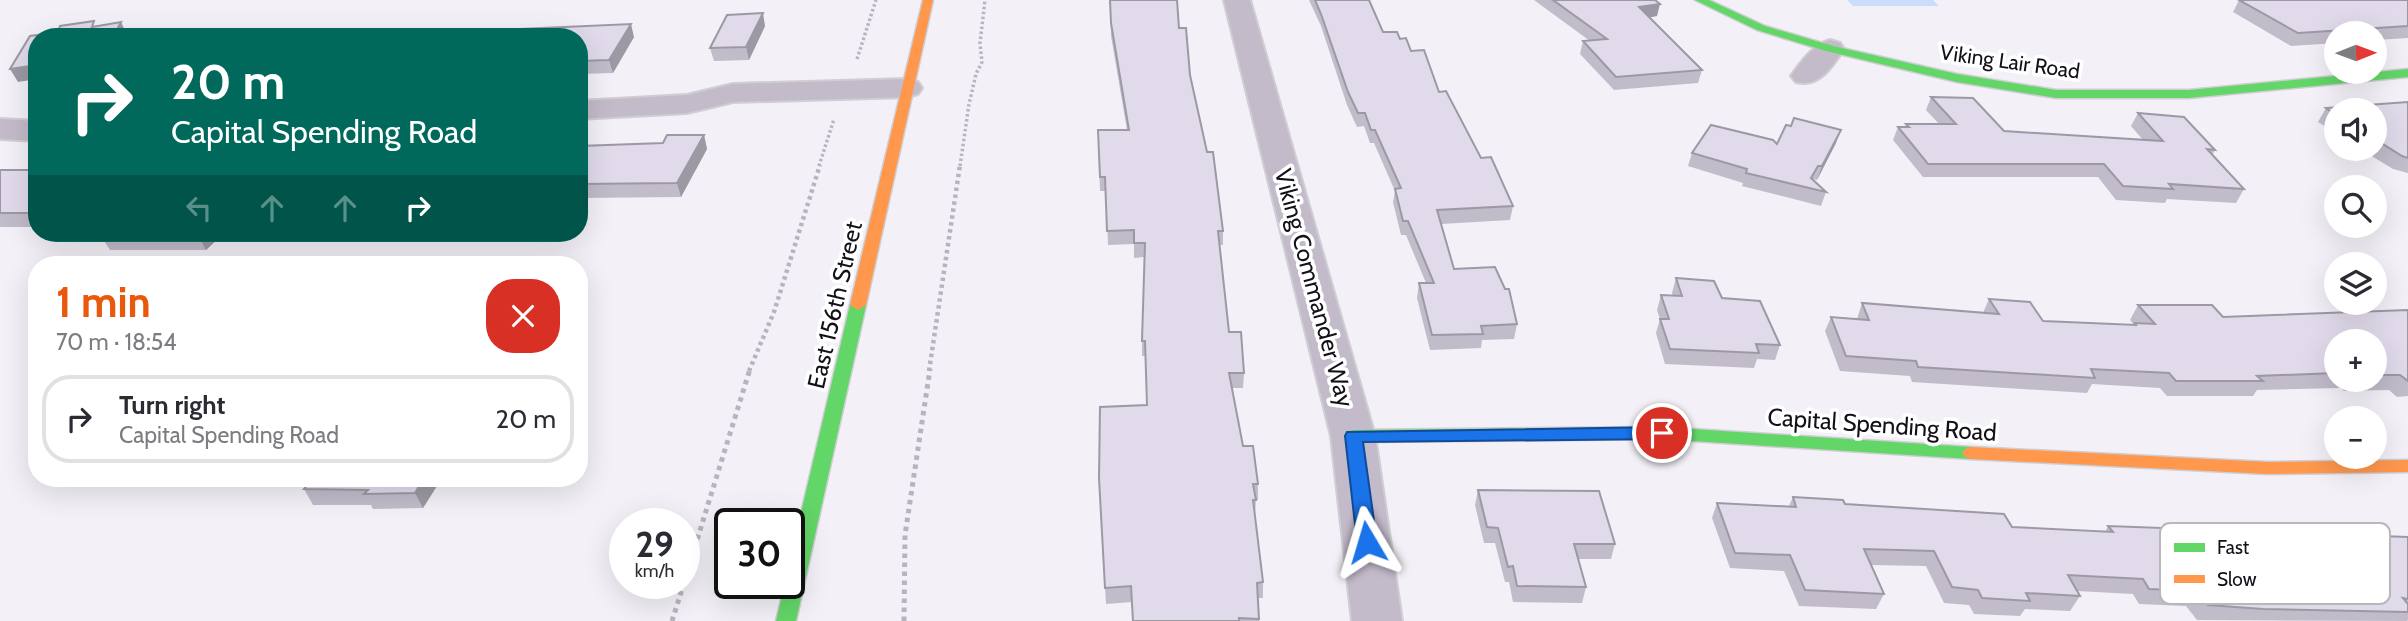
<!DOCTYPE html>
<html lang="en">
<head>
<meta charset="utf-8">
<style>
  :root { --surface:#fff; --page:#f7f7f7; --text:#2b2b33; --muted:#7c7c81; --line:#e1e1e2; --accent:#ea580c }
  body { margin:0; font-family:Cabin,sans-serif; background:var(--page); color:var(--text); height:100vh; display:flex; flex-direction:column; font-size:26px; white-space:nowrap }
  * { box-sizing:border-box; margin:0 }
  p { font-size:23px; color:var(--muted) }
  .icon { flex:none; width:38px; height:38px; fill:none; stroke:currentColor; stroke-width:2; stroke-linecap:round; stroke-linejoin:round }
  .map { position:relative; flex:1; overflow:hidden }
  .details { position:absolute; left:28px; top:256px; width:560px; height:231px; display:flex; flex-direction:column; background:var(--surface); border-radius:28px; box-shadow:0 7px 28px #0002 }
  .details>* { flex:none }
  .guide { position:absolute; left:28px; top:28px; width:560px; height:214px; border-radius:28px; box-shadow:0 7px 28px #0002; background:#00695c; color:#fff; overflow:hidden }
  .needle { width:46px; rotate:89deg }
  .controls { position:absolute; left:2324px; top:21px; display:grid; gap:14px }
  .controls a { display:grid; place-items:center; width:63px; height:63px; border-radius:50%; background:var(--surface); box-shadow:0 7px 28px #0002; font-size:35px }
  .speed { position:absolute; left:609px; top:508px; display:flex; gap:14px; font-size:35px; font-weight:700; text-align:center }
  .speed>* { display:grid; place-content:center; width:91px; height:91px; border-radius:50%; background:var(--surface); box-shadow:0 7px 28px #0002; line-height:1 }
  .speed small { font-size:18px; font-weight:400 }
  .speed .limit { border:4px solid #111; border-radius:10px; background:#fff; color:#111 }
  .pin { position:absolute; display:grid; place-items:center; width:60px; height:60px; color:#fff; margin:-30px; border:4px solid #fff; border-radius:50%; box-shadow:0 2px 7px #0007 }
  .me { position:absolute; width:77px; margin:-38px; rotate:353deg; stroke-linejoin:round; filter:drop-shadow(0 0 5px #0008) }
  .turn { display:flex; align-items:center; gap:24px; height:147px; padding:0 28px; font-size:32px }
  .turn .icon { width:91px; height:91px; stroke-width:2.5 }
  .turn b { display:block; font-size:49px; line-height:60px }
  .lanes { display:flex; align-items:center; height:66px; padding:0 28px; background:#0003; justify-content:center; gap:35px; direction:ltr }
  .lanes .off { opacity:.35 }
  .round { display:grid; place-items:center; flex:none; width:74px; height:74px; border-radius:28px; background:var(--page) }
  .head { display:flex; align-items:center; justify-content:space-between; height:119px; padding:0 28px }
  h1 { font-size:42px; font-weight:700; line-height:52px; color:var(--accent) }
  ul { padding:0; list-style:none }
  li { display:flex; align-items:center; gap:21px; height:88px; margin:0 14px 10px; padding:0 14px; border:4px solid var(--line); border-radius:28px }
  li div { flex:1 }
  li b { display:block; font-size:26px }
  li em { font-style:normal }
  .map>svg:first-child { display:block }
</style>
</head>
<body>
<div class="map">
<svg width="2408" height="621" viewBox="0 0 2408 621">
  <rect width="100%" height="100%" fill="#f3f1f7"/>
  <polygon fill="#caddfc" points="1847,0 1933,0 1939,6 1853,6"/>
  <g fill="none" stroke-linecap="round" stroke-linejoin="round">
    <defs>
      <g id="street">
        <polygon points="1224,0 1250,0 1375,436 1402,621 1352,621 1331,436"/>
        <path d="M1830,40L1840,43L1844,49C1832,67 1819,88 1796,82L1791,76C1801,62 1814,44 1830,40Z"/>
        <polygon points="907,79 918,82 922,88 918,94 907,97 733,102 687,113 579,119 579,101 687,95 733,84"/>
        <polygon points="0,119 37,121 37,141 0,139"/>
      </g>
      <g id="fast">
        <polygon points="1695,0 1709,0 1765,26 1833,46 1957,74 2056,90 2189,90 2408,69 2408,77 2189,98 2056,98 1957,82 1826,51 1757,30"/>
        <polygon points="858,300 866,305 796,621 776,621 785,583 789,583 789,564 850,305"/>
        <polygon points="1662,427 1971,447 1977,449 1980,453 1977,457 1971,459 1662,439 1353,442 1347,440 1344,436 1347,432 1353,430"/>
      </g>
      <g id="slow">
        <polygon points="923,0 933,0 866,305 858,310 850,305"/>
        <polygon points="1971,447 2268,462 2408,460 2408,472 2268,474 1971,459 1965,457 1962,453 1965,449"/>
      </g>
    </defs>
    <use href="#street" stroke="#cfced3" stroke-width="4"/>
    <use href="#fast" stroke="#cfced3" stroke-width="3"/>
    <use href="#slow" stroke="#cfced3" stroke-width="3"/>
    <g stroke="#b9b3bf" stroke-width="3.5" stroke-dasharray="2.5 2.5" stroke-linecap="butt">
      <polyline points="857,59 876,0"/>
      <polyline points="819,166 834,119"/>
      <polyline points="960,166 969,104 976,74 982,62 980,43 985,0"/>
    </g>
    <g stroke="#b9b3bf" stroke-width="4.5" stroke-dasharray="3.5 3.5" stroke-linecap="butt">
      <polyline points="749,371 774,312 820,165"/>
      <polyline points="929,371 960,165"/>
    </g>
    <g stroke="#b9b3bf" stroke-width="5" stroke-dasharray="4.5 4.5" stroke-linecap="butt">
      <polyline points="684,582 750,369"/>
      <polyline points="672,621 684,583"/>
      <polyline points="904,621 905,535 930,369"/>
    </g>
    <use href="#street" fill="#c3baca" fill-rule="evenodd"/>
    <use href="#fast" fill="#63d668" fill-rule="evenodd"/>
    <use href="#slow" fill="#ff974d" fill-rule="evenodd"/>
  </g>
  <g fill="#c1bbca" fill-rule="evenodd">
    <polygon points="1110,0 1179,28 1223,231 1223,245 1219,245 1229,332 1244,373 1243,388 1232,388 1243,446 1258,484 1258,500 1256,500 1255,515 1263,582 1263,598 1258,598 1259,621 1133,621 1132,602 1106,604 1099,478 1147,405 1146,356 1142,356 1142,341 1144,257 1134,258 1134,244 1108,245 1106,191 1100,191 1098,130 1127,130 1111,36"/>
    <polygon points="1309,0 1369,0 1383,32 1400,39 1411,51 1513,206 1510,220 1441,224 1454,269 1517,324 1514,339 1482,340 1481,348 1430,350 1417,298 1419,283 1426,283 1406,235 1401,235 1393,202 1395,191 1374,143 1370,143 1364,126 1357,127 1347,105 1321,26"/>
    <polygon points="1534,0 1655,0 1657,16 1649,17 1702,70 1698,83 1614,90 1580,54 1583,41 1590,41"/>
    <polygon points="2239,0 2408,0 2408,38 2375,40 2375,33 2336,33 2336,43 2291,46 2233,12"/>
    <polygon points="765,26 749,60 714,61 710,48"/>
    <polygon points="579,37 634,37 613,73 579,74"/>
    <polygon points="1931,97 2004,131 2143,140 2131,126 2138,113 2215,150 2212,155 2244,189 2236,203 2167,199 2165,203 2116,200 2098,177 1923,177 1893,140 1898,127 1905,127 1906,124 1939,124 1926,110"/>
    <polygon points="2408,102 2408,173 2393,169 2360,149 2375,149 2375,110 2336,110 2336,133 2318,122 2326,108"/>
    <polygon points="704,135 707,149 681,197 579,198 579,146 663,143"/>
    <polygon points="1836,143 1817,180 1813,179 1826,192 1821,206 1742,186 1743,183 1688,166 1692,153 1777,144"/>
    <rect x="0" y="170" width="37" height="57"/>
    <polygon points="224,233 206,250 110,250 101,236"/>
    <polygon points="1676,278 1722,298 1780,345 1775,360 1757,359 1754,368 1665,364 1656,333 1660,319 1657,310 1661,295 1673,296 1672,293"/>
    <path d="M1989,299L2043,321L2134,325L2130,320L2138,305L2223,317L2408,310V396L2397,397L2389,390L2344,391L2341,388L2257,390L2253,396H2167L2160,388L2092,384L2087,393L1912,382L1910,376L1840,371L1825,331L1831,317L1857,319L1862,303L1983,313ZM2336,341H2375V380H2336Z"/>
    <polygon points="313,478 442,478 423,508 373,509 371,505 313,505 304,489"/>
    <polygon points="1478,490 1615,544 1611,559 1578,559 1586,587 1582,603 1513,602 1509,582 1505,582 1495,543 1484,543 1475,505"/>
    <polygon points="1793,497 2012,527 2105,532 2108,526 2408,537 2408,620 2407,621 2197,620 2186,606 2139,604 2133,594 2077,591 2080,596 2070,611 2025,609 2020,616 1974,614 1969,605 1944,603 1926,566 1871,565 1884,594 1876,609 1799,606 1784,571 1730,568 1712,518 1717,503 1789,506"/>
  </g>
  <g fill="#9d99a4">
    <polygon points="1660,4 1657,16 1636,20 1639,7"/>
    <polygon points="763,13 765,26 749,60 746,47"/>
    <polygon points="121,22 127,35 126,37 113,37"/>
    <polygon points="631,24 634,37 613,73 609,60"/>
    <polygon points="37,65 37,79 18,82 10,69"/>
    <polygon points="1841,130 1836,143 1817,180 1822,166"/>
    <polygon points="704,135 707,149 681,197 677,183"/>
    <polygon points="37,208 37,224 30,213"/>
    <polygon points="201,233 224,233 206,250 198,235"/>
    <polygon points="579,369 585,384 579,394"/>
    <polygon points="424,478 442,478 423,508 415,493"/>
  </g>
  <g fill="#e0daeb" stroke="#9d99a4" stroke-width="2">
    <polygon points="1110,0 1177,0 1179,28 1186,28 1190,75 1207,152 1213,152 1223,231 1218,231 1229,332 1241,332 1244,373 1229,373 1243,446 1253,446 1258,484 1253,484 1256,500 1253,500 1263,582 1257,583 1259,619 1239,618 1239,621 1133,621 1131,586 1105,588 1099,478 1100,407 1147,405 1145,341 1142,341 1145,243 1134,243 1134,230 1107,231 1105,177 1100,177 1098,130 1129,130 1111,23"/>
    <polygon points="1315,0 1369,0 1383,32 1397,32 1400,39 1406,38 1411,51 1424,50 1439,92 1446,91 1481,158 1491,157 1513,206 1437,210 1454,269 1495,267 1505,289 1509,289 1517,324 1481,326 1483,334 1432,335 1419,283 1434,283 1408,221 1403,221 1395,189 1401,188 1375,130 1371,130 1365,113 1358,113 1348,92 1321,14"/>
    <polygon points="1553,0 1655,0 1660,4 1639,7 1702,70 1616,77 1583,41 1607,39"/>
    <polygon points="2239,0 2408,0 2408,26 2298,33"/>
    <polygon points="763,13 746,47 710,48 727,15"/>
    <polygon points="94,21 92,27 121,22 113,37 37,37 37,65 10,69 30,36 58,32 60,26"/>
    <polygon points="631,24 609,60 579,61 579,37 466,37 471,31"/>
    <polygon points="1931,97 1973,98 2004,131 2163,141 2138,113 2184,117 2215,150 2207,149 2244,189 2169,184 2173,189 2123,186 2104,164 1928,164 1898,127 1909,127 1906,124 1956,124"/>
    <polygon points="2408,102 2408,158 2402,156 2375,139 2375,110 2336,110 2336,115 2326,108"/>
    <polygon points="1794,118 1841,130 1822,166 1818,166 1811,178 1826,192 1746,173 1747,169 1692,153 1711,125 1773,140 1777,144 1786,125 1791,126"/>
    <polygon points="667,135 704,135 677,183 579,184 579,146 663,143"/>
    <polygon points="0,170 37,170 37,208 30,213 0,213"/>
    <polygon points="104,233 201,233 198,235 101,236"/>
    <polygon points="1676,278 1714,281 1722,298 1760,301 1780,345 1756,344 1759,353 1670,349 1660,319 1669,319 1661,295 1682,296"/>
    <polygon points="1989,299 2030,302 2043,321 2136,325 2135,323 2155,324 2138,305 2212,305 2223,317 2408,310 2408,381 2400,375 2375,375 2375,341 2336,341 2336,373 2257,376 2263,381 2176,381 2169,373 2091,369 2095,378 1918,367 1916,361 1846,356 1831,317 1869,320 1862,303 1999,314"/>
    <polygon points="313,478 424,478 415,493 364,494 368,490 304,489"/>
    <polygon points="1478,490 1599,491 1615,544 1574,544 1586,587 1517,586 1513,566 1508,567 1498,528 1487,527"/>
    <polygon points="1793,497 1843,500 1845,504 2004,514 2012,527 2113,532 2108,526 2408,537 2408,599 2403,598 2408,604 2408,612 2263,609 2208,605 2197,591 2149,589 2143,579 2068,575 2080,596 2026,593 2030,601 1982,598 1978,590 1952,587 1934,551 1864,549 1884,594 1805,590 1790,555 1735,553 1717,503 1796,507"/>
  </g>
  <polygon fill="#1a73e8" stroke="#114b97" stroke-width="2" points="1662,427 1671,433 1662,439 1363,442 1377,542 1374,547 1367,549 1360,547 1357,542 1345,436 1347,432"/>
  <g text-anchor="middle" stroke-width="7" stroke-linejoin="round" paint-order="stroke">
    <g font-size="21" fill="#131019" stroke="#fff">
      <text transform="translate(2010 62) rotate(8)" y="7">Viking Lair Road</text>
    </g>
    <g font-size="24" fill="#131019" stroke="#fff">
      <text transform="translate(1314 288) rotate(75)" y="8">Viking Commander Way</text>
      <text transform="translate(835 305) rotate(-77)" y="8">East 156th Street</text>
      <text transform="translate(1882 425) rotate(4)" y="8">Capital Spending Road</text>
    </g>
  </g>
  <rect x="2160" y="523" width="230" height="81" rx="10" fill="#fff" stroke="#b8b7ba" stroke-width="2"/>
  <rect x="2174" y="543" width="31" height="9" fill="#63d668"/>
  <rect x="2174" y="575" width="31" height="8" fill="#ff974d"/>
  <g font-size="19" fill="#131019">
    <text x="2217" y="554">Fast</text>
    <text x="2217" y="586">Slow</text>
  </g>
</svg>
<div class="controls">
<a><svg class="needle" viewBox="-14 -14 28 28"><path d="M0-13l5 13h-10z" fill="#e53935"/><path d="M0 13l5-13h-10z" fill="#7c7c81"/></svg></a>
<a><svg class="icon" aria-label="sound" viewBox="0 0 24 24"><path d="M4 9h4l5-4v14l-5-4H4zM17 9q2 3 0 6"/></svg></a>
<a><svg class="icon" aria-label="search" viewBox="0 0 24 24"><circle cx="10" cy="10" r="6"/><path d="M15 15l6 6"/></svg></a>
<a><svg class="icon" aria-label="layers" viewBox="0 0 24 24"><path d="M12 4l9 5-9 5-9-5zM3 14l9 5 9-5"/></svg></a>
<a>+</a>
<a>−</a>
</div>
<div class="speed"><div>29<small>km/h</small></div><div class="limit">30</div></div>
<div class="pin" style="left:1662px;top:433px;background:#d93025"><svg class="icon" aria-label="arrive" viewBox="0 0 24 24"><path d="M6 21V4h12l-3 4 3 4H6"/></svg></div>
<svg class="me" style="left:1367px;top:542px" viewBox="-20 -20 40 40"><path d="M0-17L14 15 0 8-14 15z" fill="#1a73e8" stroke="#fff" stroke-width="4"/></svg>
<div class="guide">
<div class="turn"><svg class="icon" aria-label="right" viewBox="0 0 24 24"><path d="M7 20v-9h11M14 6l5 5-5 5"/></svg><div><b>20 m</b>Capital Spending Road</div></div>
<div class="lanes"><svg class="icon off" aria-label="left" viewBox="0 0 24 24"><path d="M17 20v-9H6M10 6l-5 5 5 5"/></svg><svg class="icon off" aria-label="ahead" viewBox="0 0 24 24"><path d="M12 20V5M6 11l6-6 6 6"/></svg><svg class="icon off" aria-label="ahead" viewBox="0 0 24 24"><path d="M12 20V5M6 11l6-6 6 6"/></svg><svg class="icon" aria-label="right" viewBox="0 0 24 24"><path d="M7 20v-9h11M14 6l5 5-5 5"/></svg></div>
</div>
<section class="details">
<div class="head"><div><h1>1 min</h1><p>70 m · 18:54</p></div><a class="round" style="background:#d93025;color:#fff"><svg class="icon" aria-label="close" viewBox="0 0 24 24"><path d="M6 6l12 12M18 6L6 18"/></svg></a></div>
<ul>
<li><svg class="icon" aria-label="right" viewBox="0 0 24 24"><path d="M7 20v-9h11M14 6l5 5-5 5"/></svg><div><b>Turn right</b><p>Capital Spending Road</p></div><em>20 m</em></li>
</ul>
</section>
</div>
</body>
</html>
